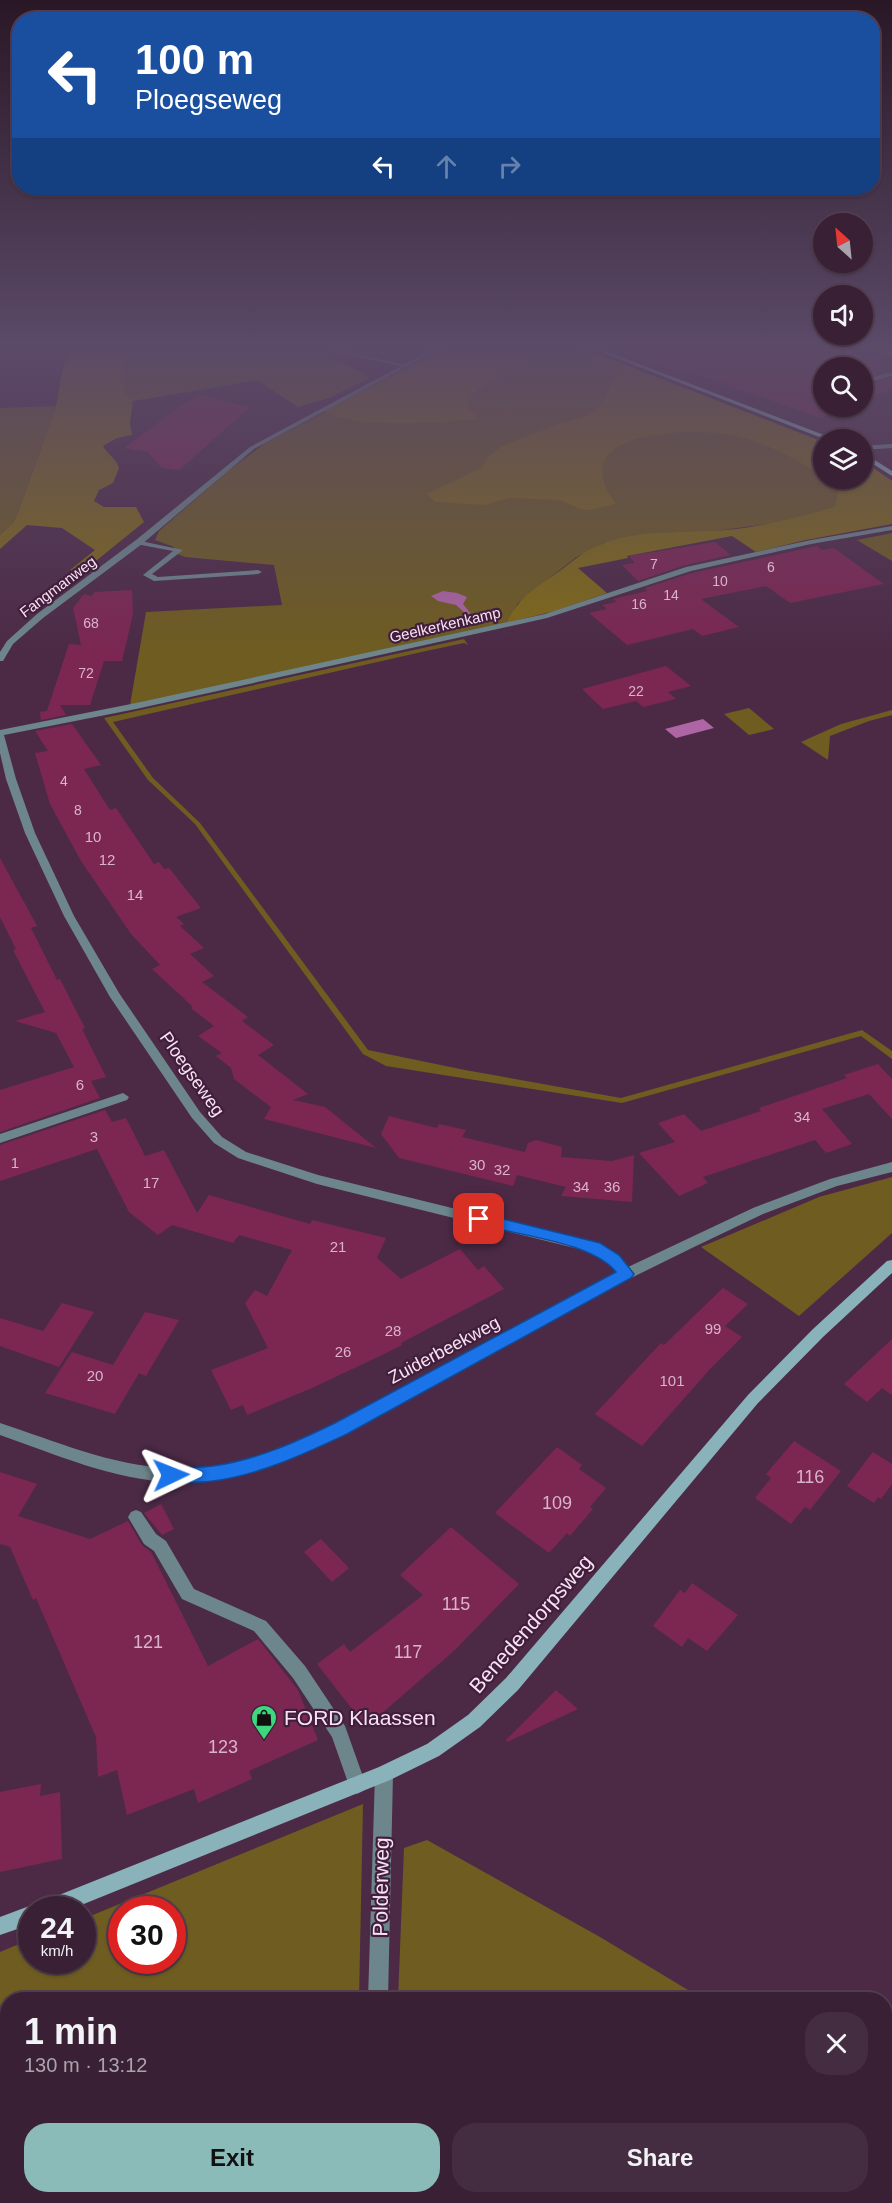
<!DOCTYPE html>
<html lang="en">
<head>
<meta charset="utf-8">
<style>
  :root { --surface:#392034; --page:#442d40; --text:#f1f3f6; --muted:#aba3ac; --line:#533e4f; --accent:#8bbbb9 }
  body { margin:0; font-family:Helvetica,sans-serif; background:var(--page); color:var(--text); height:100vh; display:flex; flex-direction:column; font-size:22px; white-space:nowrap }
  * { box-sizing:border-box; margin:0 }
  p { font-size:20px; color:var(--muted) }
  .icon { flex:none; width:33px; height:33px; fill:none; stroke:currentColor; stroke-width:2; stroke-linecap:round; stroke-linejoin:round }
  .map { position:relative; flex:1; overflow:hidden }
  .side { position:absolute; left:0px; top:1992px; width:892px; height:212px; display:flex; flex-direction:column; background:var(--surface); border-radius:24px 24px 0 0; box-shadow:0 2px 4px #0004,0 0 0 2px var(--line) }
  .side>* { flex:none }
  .guide { position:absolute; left:12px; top:12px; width:868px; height:183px; border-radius:24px; box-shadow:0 2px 4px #0004,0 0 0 2px var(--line); background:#1a4fa0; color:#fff; overflow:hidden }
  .needle { width:39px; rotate:333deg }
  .tools { position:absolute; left:813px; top:213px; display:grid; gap:12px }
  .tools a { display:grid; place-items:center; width:60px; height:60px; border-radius:50%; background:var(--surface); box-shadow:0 2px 4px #0004,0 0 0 2px var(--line); font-size:30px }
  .speed { position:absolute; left:18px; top:1896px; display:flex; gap:12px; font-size:30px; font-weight:700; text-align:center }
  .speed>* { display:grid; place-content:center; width:78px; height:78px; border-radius:50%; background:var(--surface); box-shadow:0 2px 4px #0004,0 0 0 2px var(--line); line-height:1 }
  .speed small { font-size:15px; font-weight:400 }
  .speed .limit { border:9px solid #d22; background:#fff; color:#111 }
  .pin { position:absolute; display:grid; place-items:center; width:51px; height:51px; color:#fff; margin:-26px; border-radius:12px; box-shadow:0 3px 9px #0006 }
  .me { position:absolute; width:66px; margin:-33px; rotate:88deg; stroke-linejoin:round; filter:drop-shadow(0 0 4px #0008) }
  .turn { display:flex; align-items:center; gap:21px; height:126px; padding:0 24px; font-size:27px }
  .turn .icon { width:78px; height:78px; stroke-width:2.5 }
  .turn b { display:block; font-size:42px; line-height:51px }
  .lanes { display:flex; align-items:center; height:57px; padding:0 24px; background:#0003; justify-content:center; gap:30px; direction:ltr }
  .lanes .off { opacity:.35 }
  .round { display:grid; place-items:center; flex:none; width:63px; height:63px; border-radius:24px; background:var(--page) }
  .overview { display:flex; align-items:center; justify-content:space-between; height:102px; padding:0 24px }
  h1 { font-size:36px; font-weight:800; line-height:45px }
  .primary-button { display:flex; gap:12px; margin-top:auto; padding:12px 24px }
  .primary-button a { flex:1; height:69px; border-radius:24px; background:var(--accent); color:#111; font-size:24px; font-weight:800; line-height:69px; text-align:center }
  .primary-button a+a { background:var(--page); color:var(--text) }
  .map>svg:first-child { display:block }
</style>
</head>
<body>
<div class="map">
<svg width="892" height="2203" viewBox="0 0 892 2203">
  <rect width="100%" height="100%" fill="#4c2a46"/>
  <g fill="#6e5c21" fill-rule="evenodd">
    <polygon points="121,344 312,344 369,378 329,398 298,407 257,380 133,401 127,395 125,389"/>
    <polygon points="452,344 572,344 823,442 824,478 862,478 863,461 892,481 892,524 783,522 707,532 673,532 603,543 575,558 518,603 506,623 130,705 146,612 282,605 274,565 185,557 175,553 174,547 155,540 159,531 228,471 264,444"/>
    <polygon points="56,406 19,510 13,523 0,535 0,408"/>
    <polygon points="892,533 892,561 857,540"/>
    <polygon points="464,639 468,645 464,643 426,651 113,722 153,778 200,823 368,1050 465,1070 621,1098 862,1030 892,1051 892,1059 861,1036 622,1103 386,1066 363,1054 195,824 148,780 104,718"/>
    <polygon points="749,708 774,729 749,735 724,714"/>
    <polygon points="892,710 892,715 869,721 830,736 828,760 801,742 841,724"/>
    <polygon points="892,1177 892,1233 799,1316 701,1247 819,1197"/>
    <path d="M363,1804L359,1999L8,2000V2196H356V2203H0V1952L31,1939L32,1960H82L83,1919ZM122,1910H172V1960H122Z"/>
    <polygon points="427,1840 600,1937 703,1999 398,1999 404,1848"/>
    <polygon points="885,2110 892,2115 892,2203 390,2203 391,2196 885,2196"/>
  </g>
  <g fill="#7f6917">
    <path d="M72,344H121L125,389L127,395L133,401L130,423L132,435L117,438L103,446C108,455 116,458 119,468L113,483L99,490L94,501L104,507H136L144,522L81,573L70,570L95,550L62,528L27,525L0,549V535L13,523L19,510L56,406L63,367Z"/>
    <path d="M452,344H572L823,442V477C796,458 765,442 732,435C687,427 561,430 616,504L590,510L580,509L560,500L509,498L485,505L435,502L427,494L481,468L488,457L502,446L559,424L585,417L601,405L617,374L587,360L572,362L531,360L467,396L470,410L480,419C442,422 355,430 324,411Z"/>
    <path d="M863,461L892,481V524L806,540L756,552L732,536L627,556L628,558L578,568L607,593L555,611L506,623C519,598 531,591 554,575C570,564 585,549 604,543C646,528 693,534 736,529C770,525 802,516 835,507L839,489L825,479L862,478Z"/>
  </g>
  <g fill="#ae65a3">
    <polygon points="443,591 457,593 467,597 463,604 475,619 473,620 456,605 438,601 431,596"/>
    <polygon points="703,719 714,728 676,738 665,729"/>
  </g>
  <g fill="#7b2752">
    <polygon points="607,344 849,344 886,357 877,361 885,363 875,367 888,371 862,378 862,368 824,368 824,406 849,406 821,418 690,372 681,375"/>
    <polygon points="892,378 892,389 862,401 862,386"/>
    <polygon points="201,395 250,407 179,470 162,468 148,452 124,448 180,406"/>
    <polygon points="715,542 731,555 686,565 638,581 622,565 635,563 629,556"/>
    <polygon points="817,546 822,550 834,548 884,584 790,603 766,586 701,599 739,627 702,636 693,629 627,645 589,613 607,609 602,605 617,602 613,599 647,591 645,588 692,573"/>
    <polygon points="132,590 133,614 122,661 104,661 90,705 60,705 66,715 41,720 40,712 47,711 69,644 81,645 73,608 84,594 91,596 95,592"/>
    <polygon points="666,666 691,686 668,692 676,699 643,707 636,701 603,709 582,689"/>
    <polygon points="72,724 101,765 84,769 110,810 116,808 154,864 159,862 164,869 169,868 201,908 176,917 184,924 180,926 204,948 190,954 214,976 202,982 248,1017 242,1021 274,1045 258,1055 308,1094 293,1100 325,1107 376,1148 264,1119 271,1107 234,1079 231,1068 216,1056 222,1053 198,1036 214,1026 191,1008 193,1007 152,969 160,965 131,934 81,861 50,804 35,753 48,751 35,731"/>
    <polygon points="0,858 37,926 31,928 57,980 60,979 85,1028 82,1029 106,1077 91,1081 100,1098 0,1132 0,1090 74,1067 56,1033 15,1021 45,1012 13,950 16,949 0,917"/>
    <polygon points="878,1064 892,1079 892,1119 869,1094 822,1109 852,1144 826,1153 815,1140 703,1177 708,1183 679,1196 639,1153 675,1142 658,1123 684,1114 701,1131 761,1111 759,1108 847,1078 844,1075"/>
    <polygon points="105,1110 112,1122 126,1118 145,1156 164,1150 197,1213 209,1195 310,1224 312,1220 386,1238 377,1258 401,1279 460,1249 478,1270 484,1266 504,1289 401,1343 402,1345 382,1355 312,1388 247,1415 243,1405 231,1410 211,1370 268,1348 245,1303 255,1290 267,1296 292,1250 239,1235 233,1243 172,1225 158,1235 129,1212 97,1149 0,1181 0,1145"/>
    <polygon points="389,1116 437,1128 439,1124 466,1130 462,1137 525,1152 528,1143 536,1140 562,1147 561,1157 612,1161 634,1155 632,1202 561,1196 566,1187 517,1175 513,1186 399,1158 381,1134"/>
    <polygon points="723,1288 748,1304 725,1326 742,1337 710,1369 642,1446 595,1414 661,1343 664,1345"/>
    <polygon points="62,1303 94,1312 59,1367 0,1346 0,1318 43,1331"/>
    <polygon points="145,1312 179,1320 146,1376 139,1373 115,1414 45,1393 72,1352 113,1365"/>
    <polygon points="892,1339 892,1395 882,1388 867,1402 844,1384"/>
    <polygon points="794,1441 841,1471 810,1510 805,1507 791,1524 755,1498 771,1478 766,1474"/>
    <polygon points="557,1447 582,1465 579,1469 606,1488 590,1507 593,1509 570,1536 567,1533 549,1553 495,1513"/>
    <polygon points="873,1452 892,1464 892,1484 881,1499 878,1497 874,1503 847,1486"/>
    <polygon points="0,1472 37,1484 18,1516 90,1539 128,1521 142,1545 151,1552 208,1666 258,1639 298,1690 318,1740 249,1771 252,1779 198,1803 194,1789 127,1815 117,1770 98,1777 96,1737 36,1598 33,1600 10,1547 0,1544"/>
    <polygon points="161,1504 174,1529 162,1535 144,1513"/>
    <polygon points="451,1527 519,1584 455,1650 366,1727 317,1664 344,1644 350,1652 423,1595 400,1575"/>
    <polygon points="321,1539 349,1568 332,1582 304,1552"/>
    <polygon points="692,1583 738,1615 707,1651 688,1638 682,1647 653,1626 680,1590 685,1593"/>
    <polygon points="556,1690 578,1709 507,1742 506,1740"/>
    <polygon points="41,1784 40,1796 60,1792 62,1859 0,1872 0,1792"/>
  </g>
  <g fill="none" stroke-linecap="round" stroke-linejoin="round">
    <g fill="#6d868c" fill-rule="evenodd">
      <polygon points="324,344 330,344 340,350 407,365 404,367 336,352"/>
      <polygon points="136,540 183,550 152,574 158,577 258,570 262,572 258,574 154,581 143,575 173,551 136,544"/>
      <polygon points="136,1510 141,1512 156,1534 166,1541 194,1589 266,1621 305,1666 345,1726 366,1785 363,1791 357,1794 351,1791 332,1737 293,1678 254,1631 182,1599 154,1551 144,1544 128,1517 131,1512"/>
    </g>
    <g fill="#6d868c" fill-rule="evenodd">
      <polygon points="442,344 449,344 254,449 142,544 43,618 13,644 3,661 0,661 0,652 7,641 37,614 136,540 250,447"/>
      <polygon points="851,344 859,344 892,353 892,357"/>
      <polygon points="892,372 892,376 862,384 862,380"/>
      <polygon points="892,444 892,448 862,450 862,446"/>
      <path d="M892,526V530L811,544L691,571L547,618L136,709L4,735L16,779L35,833L74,916L119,993L200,1112L222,1137L246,1152L318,1175L595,1243L619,1255L628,1267L753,1208L830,1179L892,1162V1172L837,1186L763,1214L694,1247L631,1278L346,1432C291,1459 234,1484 172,1482C113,1480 55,1454 0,1435V1423C55,1441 112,1466 171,1468C266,1472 352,1415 433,1372C494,1339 556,1306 617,1273L609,1263L591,1252L317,1184L238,1158L214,1143L192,1118L110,997L64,916L25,833L6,779L0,753V730L136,703L545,614L686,567L811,540Z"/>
      <polygon points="123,1093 129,1097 127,1100 0,1143 0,1134"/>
      <polygon points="384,1765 390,1768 393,1774 388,2000 368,2000 375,1774 378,1768"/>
      <rect x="361" y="2196" width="22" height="7"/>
    </g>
    <g fill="#89b2bb" fill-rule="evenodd">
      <polygon points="580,344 587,344 837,440 827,440"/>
      <polygon points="862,452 892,471 892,476 862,457"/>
      <polygon points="892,1260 892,1273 823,1337 758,1403 518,1690 480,1727 439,1756 390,1780 69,1910 32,1910 32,1924 0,1935 0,1917 32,1905 36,1906 37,1903 44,1901 379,1767 427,1744 468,1715 506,1678 748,1395 813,1329 887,1261"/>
    </g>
  </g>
  <linearGradient id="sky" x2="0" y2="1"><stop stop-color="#2a1726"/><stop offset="0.53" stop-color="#5b4a68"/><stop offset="1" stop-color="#5b4a68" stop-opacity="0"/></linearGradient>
  <rect width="892" height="652" fill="url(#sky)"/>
  <path fill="#1a73e8" stroke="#114b97" stroke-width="1.5" d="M479,1213L600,1243L619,1255L634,1274L631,1278L347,1434C304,1454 260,1475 213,1481C199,1483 185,1482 171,1483L165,1481L163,1475L165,1470L171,1468C185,1467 199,1468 213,1466C256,1460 296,1442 335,1423L616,1272C591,1241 513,1235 474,1223L472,1219L474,1215Z"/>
  <defs>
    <symbol id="shop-pin" viewBox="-11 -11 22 30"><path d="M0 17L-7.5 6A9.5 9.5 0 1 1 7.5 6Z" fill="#3ed77d" stroke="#411f3c"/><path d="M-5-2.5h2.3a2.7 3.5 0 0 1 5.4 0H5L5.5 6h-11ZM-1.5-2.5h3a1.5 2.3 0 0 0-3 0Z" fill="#111"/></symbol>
  </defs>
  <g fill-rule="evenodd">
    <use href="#shop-pin" x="249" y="1703" width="30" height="40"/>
  </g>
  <g text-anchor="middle" stroke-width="4.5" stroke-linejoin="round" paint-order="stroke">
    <g font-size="14" fill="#d9b3cb">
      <text x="654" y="569">7</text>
      <text x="771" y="572">6</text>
      <text x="720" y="586">10</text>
      <text x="671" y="600">14</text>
      <text x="639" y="609">16</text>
      <text x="91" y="628">68</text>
      <text x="86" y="678">72</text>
      <text x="636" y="696">22</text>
      <text x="64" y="786">4</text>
      <text x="78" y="815">8</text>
    </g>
    <g font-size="15" fill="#f8e2f3" stroke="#411f3c">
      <text transform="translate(58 587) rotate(-37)" y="5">Fangmanweg</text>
      <text transform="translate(445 625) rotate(-13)" y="5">Geelkerkenkamp</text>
    </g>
    <g font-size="15" fill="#d9b3cb">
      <text x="93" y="842">10</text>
      <text x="107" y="865">12</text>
      <text x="135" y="900">14</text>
      <text x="80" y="1090">6</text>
      <text x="802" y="1122">34</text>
      <text x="94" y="1142">3</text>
      <text x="15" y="1168">1</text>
      <text x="477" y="1170">30</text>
      <text x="502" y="1175">32</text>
      <text x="151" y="1188">17</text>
      <text x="581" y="1192">34</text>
      <text x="612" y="1192">36</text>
      <text x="338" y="1252">21</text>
      <text x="713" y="1334">99</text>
      <text x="393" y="1336">28</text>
      <text x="343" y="1357">26</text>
      <text x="95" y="1381">20</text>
      <text x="672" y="1386">101</text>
    </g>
    <g font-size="18" fill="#f8e2f3" stroke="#411f3c">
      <text transform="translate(192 1074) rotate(55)" y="6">Ploegseweg</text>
      <text transform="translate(444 1350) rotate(-28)" y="6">Zuiderbeekweg</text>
    </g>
    <g font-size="18" fill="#d9b3cb">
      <text x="810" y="1483">116</text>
      <text x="557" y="1509">109</text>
      <text x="456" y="1610">115</text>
      <text x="148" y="1648">121</text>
      <text x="408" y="1658">117</text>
      <text x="223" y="1753">123</text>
    </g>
    <g font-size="21" fill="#f8e2f3" stroke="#411f3c">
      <text transform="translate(531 1624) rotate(-49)" y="7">Benedendorpsweg</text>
      <text transform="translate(381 1887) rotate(-89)" y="7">Polderweg</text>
    </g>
    <g font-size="21" fill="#f8e2f3" stroke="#411f3c" text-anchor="start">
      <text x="284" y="1725">FORD Klaassen</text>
    </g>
  </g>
</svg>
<div class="tools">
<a><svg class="needle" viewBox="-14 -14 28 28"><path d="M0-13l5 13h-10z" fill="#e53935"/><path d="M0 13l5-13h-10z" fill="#aba3ac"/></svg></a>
<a><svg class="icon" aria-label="sound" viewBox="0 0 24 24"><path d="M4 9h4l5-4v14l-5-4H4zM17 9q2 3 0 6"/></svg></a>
<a><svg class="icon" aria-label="search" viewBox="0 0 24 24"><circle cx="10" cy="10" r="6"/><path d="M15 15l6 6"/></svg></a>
<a><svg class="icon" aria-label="layers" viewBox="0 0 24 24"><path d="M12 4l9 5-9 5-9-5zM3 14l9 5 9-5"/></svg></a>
</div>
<div class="speed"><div>24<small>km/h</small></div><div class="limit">30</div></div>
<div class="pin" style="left:479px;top:1219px;background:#d93025"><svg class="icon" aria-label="arrive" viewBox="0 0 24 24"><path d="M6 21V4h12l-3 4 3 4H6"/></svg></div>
<svg class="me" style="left:171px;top:1475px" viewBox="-20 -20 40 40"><path d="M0-17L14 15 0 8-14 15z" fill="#1a73e8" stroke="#fff" stroke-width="4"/></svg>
<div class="guide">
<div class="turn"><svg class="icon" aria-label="left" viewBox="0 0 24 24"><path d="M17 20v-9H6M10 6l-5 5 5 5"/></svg><div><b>100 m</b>Ploegseweg</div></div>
<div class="lanes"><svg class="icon" aria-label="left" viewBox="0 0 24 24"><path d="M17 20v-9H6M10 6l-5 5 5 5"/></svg><svg class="icon off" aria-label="ahead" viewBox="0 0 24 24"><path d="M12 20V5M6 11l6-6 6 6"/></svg><svg class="icon off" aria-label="right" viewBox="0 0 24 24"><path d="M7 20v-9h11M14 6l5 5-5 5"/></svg></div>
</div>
<section class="side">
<div class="overview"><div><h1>1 min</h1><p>130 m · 13:12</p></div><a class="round"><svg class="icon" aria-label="close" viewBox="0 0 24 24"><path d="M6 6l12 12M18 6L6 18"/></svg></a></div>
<div class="primary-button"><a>Exit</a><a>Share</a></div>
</section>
</div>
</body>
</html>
